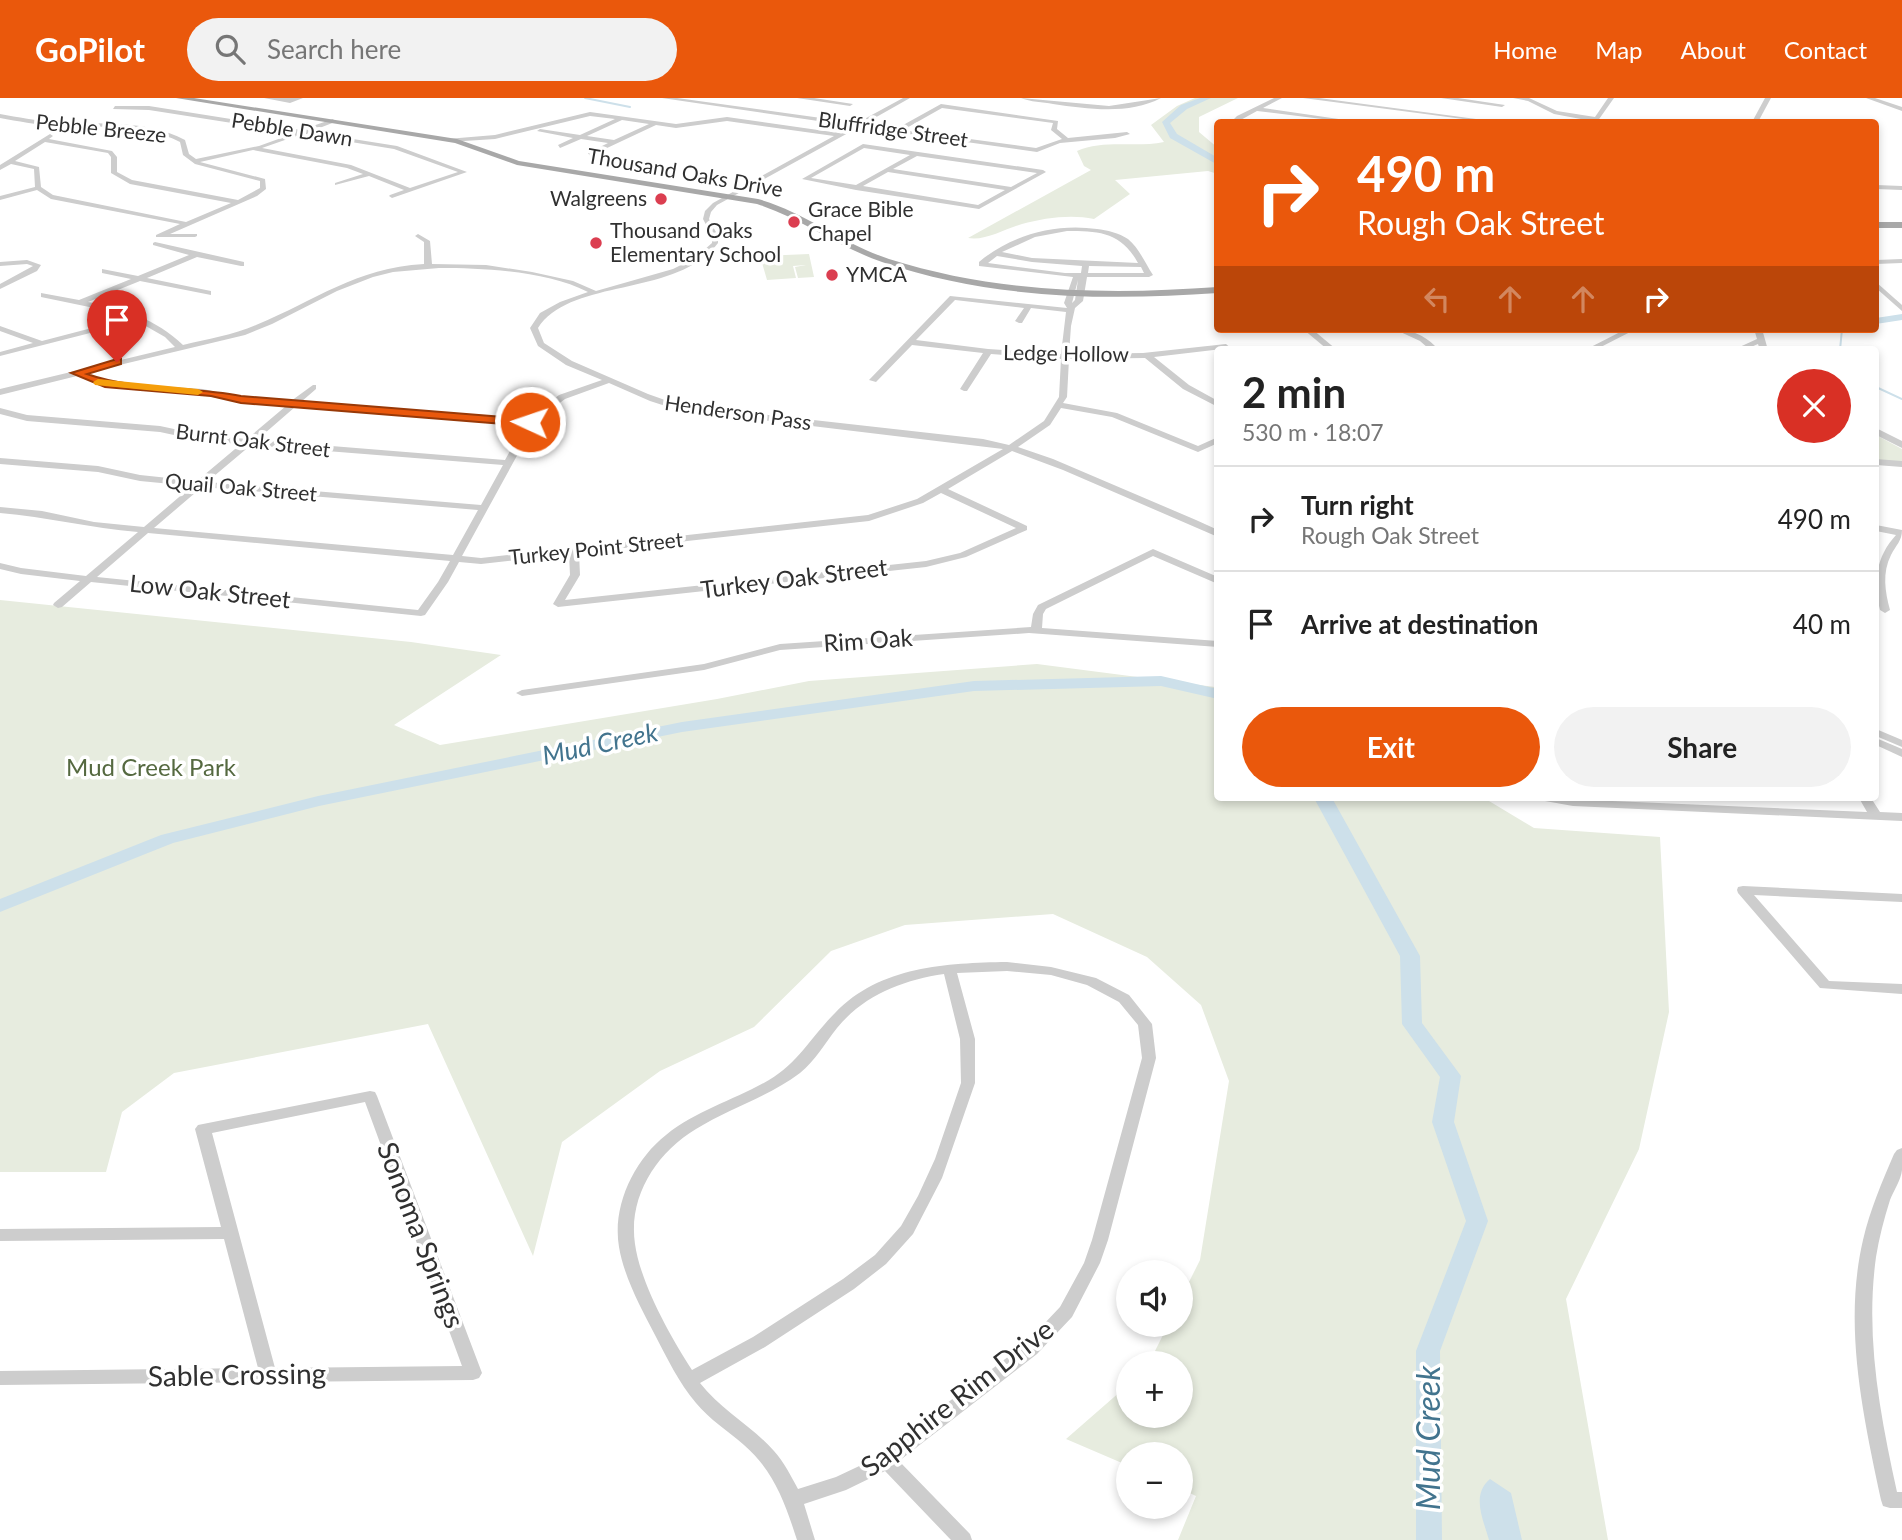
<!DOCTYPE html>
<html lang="en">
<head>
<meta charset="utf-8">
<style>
  :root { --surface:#fff; --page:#f2f2f2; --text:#222; --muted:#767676; --line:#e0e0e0; --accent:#ea580c }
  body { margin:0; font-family:Lato,sans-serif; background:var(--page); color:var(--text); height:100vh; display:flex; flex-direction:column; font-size:26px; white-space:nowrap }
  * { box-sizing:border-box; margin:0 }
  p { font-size:23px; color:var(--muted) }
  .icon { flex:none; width:38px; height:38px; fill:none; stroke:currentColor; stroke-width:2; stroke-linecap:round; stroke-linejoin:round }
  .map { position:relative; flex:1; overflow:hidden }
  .panel { position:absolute; left:1214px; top:248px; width:665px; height:455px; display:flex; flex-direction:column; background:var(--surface); border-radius:7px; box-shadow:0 4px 10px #0003 }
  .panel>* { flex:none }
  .banner { position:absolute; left:1214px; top:21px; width:665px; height:214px; border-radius:7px; box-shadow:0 4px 10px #0003; background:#ea580c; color:#fff; overflow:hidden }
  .buttons { position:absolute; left:1116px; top:1162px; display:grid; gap:14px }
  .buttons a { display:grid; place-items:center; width:77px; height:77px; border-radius:50%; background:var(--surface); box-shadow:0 4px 10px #0003; font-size:35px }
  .pin { position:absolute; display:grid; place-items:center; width:60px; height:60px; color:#fff; margin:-72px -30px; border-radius:50% 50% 50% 0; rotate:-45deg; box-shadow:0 0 7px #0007 }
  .pin .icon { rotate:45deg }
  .me { position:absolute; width:77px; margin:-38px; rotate:273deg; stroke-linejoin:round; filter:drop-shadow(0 0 5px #0008) }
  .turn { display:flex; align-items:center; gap:24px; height:147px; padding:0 28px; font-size:32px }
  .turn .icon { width:91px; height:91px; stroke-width:2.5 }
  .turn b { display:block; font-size:49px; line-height:60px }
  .lanes { display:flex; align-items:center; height:66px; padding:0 28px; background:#0003; justify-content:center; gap:35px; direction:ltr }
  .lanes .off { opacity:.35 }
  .round { display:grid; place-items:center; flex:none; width:74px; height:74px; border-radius:37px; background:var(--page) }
  .overview { display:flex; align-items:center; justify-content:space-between; height:119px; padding:0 28px }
  h1 { font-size:42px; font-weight:700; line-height:52px }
  .primary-button { display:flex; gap:14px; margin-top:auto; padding:14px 28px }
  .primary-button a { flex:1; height:80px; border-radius:42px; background:var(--accent); color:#fff; font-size:28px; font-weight:700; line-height:80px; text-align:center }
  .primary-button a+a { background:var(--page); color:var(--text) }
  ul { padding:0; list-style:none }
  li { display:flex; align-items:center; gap:21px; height:105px; padding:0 28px; border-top:2px solid var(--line) }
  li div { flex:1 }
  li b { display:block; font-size:26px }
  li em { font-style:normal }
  header { display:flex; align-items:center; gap:42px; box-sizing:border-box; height:98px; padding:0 35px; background:var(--accent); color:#fff }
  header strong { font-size:33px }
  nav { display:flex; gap:38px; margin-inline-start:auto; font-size:24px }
  .search { width:490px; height:63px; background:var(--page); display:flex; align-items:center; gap:18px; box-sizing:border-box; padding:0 24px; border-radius:38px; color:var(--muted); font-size:26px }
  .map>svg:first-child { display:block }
</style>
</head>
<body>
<header>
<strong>GoPilot</strong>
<div class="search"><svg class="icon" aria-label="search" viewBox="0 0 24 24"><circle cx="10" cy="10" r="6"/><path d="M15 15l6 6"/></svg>Search here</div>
<nav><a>Home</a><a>Map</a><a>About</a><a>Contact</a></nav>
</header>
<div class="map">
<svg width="1902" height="1442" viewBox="0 0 1902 1442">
  <rect width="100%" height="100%" fill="#fff"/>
  <g fill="#e7ecdf">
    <path d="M1195,0H1238L1199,19V34L1218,50V76L1208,73L1115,82L1130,96L1094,121C1071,116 1044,120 1022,126C1004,131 986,143 968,140L1091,72L1084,68L1077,53C1103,41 1136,50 1164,44L1151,27L1177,8Z"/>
    <polygon points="809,156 814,179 798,180 795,169 806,167 793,168 796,180 767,182 760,158"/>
    <polygon points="1876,337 1902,351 1902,364 1876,362"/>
    <polygon points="0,502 411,544 501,557 394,627 440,647 717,601 809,583 1037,566 1215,589 1218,590 1218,700 1484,700 1534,730 1660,739 1669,914 1639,1051 1566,1201 1608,1442 1178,1442 1196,1398 1181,1391 1181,1356 1129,1356 1129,1368 1066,1341 1129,1286 1129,1318 1181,1318 1181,1265 1149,1265 1168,1227 1181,1227 1181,1200 1200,1162 1229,983 1201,907 1147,859 1053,816 905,827 831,853 754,929 660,973 562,1044 533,1158 428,926 174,975 122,1014 106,1074 0,1074"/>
  </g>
  <path fill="#cde0ea" d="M1490,1381L1511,1395L1522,1442H1489C1483,1421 1471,1397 1490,1381Z"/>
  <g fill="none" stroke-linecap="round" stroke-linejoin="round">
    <g stroke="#cde0ea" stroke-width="2">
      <polyline points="585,0 630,9"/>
      <polyline points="1840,252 1842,231"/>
      <polyline points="1876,289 1902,301"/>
    </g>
    <g fill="#cde0ea" fill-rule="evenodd">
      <polygon points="1200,0 1211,0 1187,11 1170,25 1177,36 1218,60 1218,67 1170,40 1162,24 1181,7"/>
      <polygon points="1902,216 1902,222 1876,226 1876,220"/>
      <polygon points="1161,578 1218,591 1218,601 1161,588 974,593 682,634 319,708 173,745 0,814 0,801 161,737 318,698 682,624 974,583"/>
      <polygon points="1314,700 1332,700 1420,858 1422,925 1461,978 1454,1024 1488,1123 1440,1253 1442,1442 1416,1442 1416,1253 1466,1123 1432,1024 1440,979 1402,926 1400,858"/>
    </g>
    <g fill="#cdcdcd" fill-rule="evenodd">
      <polygon points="264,0 303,0 290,5"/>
      <path d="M662,0H677L857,25L903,0H910L864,26L896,31L941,6L1058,23L1057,31L1068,40L1127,34L1130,36L1115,40L1060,45L1037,54L859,29L717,107L711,114L709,121L718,138V145C677,200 571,179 538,230L544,245L572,263L648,296L679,307L983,341L1009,347L1044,323L1059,299L1061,261L991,256L967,293H964L960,291L983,255L912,247L876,284L869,282L950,198L1067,210L1064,205L1073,179L979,168V164C1011,137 1055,125 1097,131C1107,132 1119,135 1128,141C1139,150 1145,165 1153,177L1149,179H1087L1083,203L1075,210L1071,228L1069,256L1143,255L1226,246L1233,252L1222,251L1154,259L1189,287L1218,303V309L1183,291L1145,260L1069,261L1067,299L1063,305L1117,315L1198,348L1218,339V345L1198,354L1112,319L1061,310L1050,327L1018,349L1053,361L1196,422L1218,432V439L1063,372L1012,353L948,391L1027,428V432L966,459L926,469L558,509L553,506L570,477L569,456L481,466L459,464L448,484L425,517L421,518L91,484L62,509L58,510L53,507L54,505L80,483L21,476L0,471V465L21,470L86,478L138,434C91,430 46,419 0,415V409L42,413L94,424L144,429L192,388L140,383L98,374L0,366V360L98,368L140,377L197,383L241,346L202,343L160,334L27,323L0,316V310L27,317L160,328L202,337L247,341L286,308L241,305L203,297L113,289L77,278L0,297V291L175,249L165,239L137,223L0,258V254L33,245L0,233V228L42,243L130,220L99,211L41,199V195L79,202L131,181L102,175V171L138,178L189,157L153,147V145L155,144L244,164V168H241L197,159L147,180L211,193V197L140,183L88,204C124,211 156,221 183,247C207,241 233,237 256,227C317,202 355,170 424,166V144L415,138L418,136L430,143L432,166L486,167L532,174L573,183L596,193L673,171L695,160L712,145V138L703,121L705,113L713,105L834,38L727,23L676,30L656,27L590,58L588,55L608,45L581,41L560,50L558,47L573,40L537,33L540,31L580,37L615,21L590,18L495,41L449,44L447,41L495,37L590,14L676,26L727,19L839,35L852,28ZM942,10L1053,25L1051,32L1062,41L1036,50L903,32ZM622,22L649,26L614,42L587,38ZM1067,133C1099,133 1121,134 1138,165L1032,160L1002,154L1035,139ZM997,158L1032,164L1082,168L1081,175H1065L988,165ZM1089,168L1141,169L1144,175H1088ZM439,170C485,170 547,173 588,194L560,204L540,215L530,230L538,248L566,267L602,282L559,297L528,321L301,304L316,291V287H313L291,303L241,299L203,291L114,285L86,275L245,237L272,226L337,193L373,179L393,174ZM1078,182L1075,202L1072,205ZM955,202L1024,210L1015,223L1019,225H1022L1031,210L1066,214L1061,256L988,251L916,242ZM609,285L650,303L678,312L1003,351L917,401L868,417L481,460L462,458L536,323L565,301ZM295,309L525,326L505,362L257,342ZM251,347L503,367L481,407L207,384ZM202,389L478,412L453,457L154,430ZM941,395L1016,430L960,455L926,463L565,502L580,477L579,455L869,423L923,405ZM148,435L450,463L438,484L418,512L97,479Z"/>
      <polygon points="797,0 814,0 853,6 850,8"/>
      <path d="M1021,0L1109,8L1161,0C1129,17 1088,11 1053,6C1043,4 1030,4 1021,0Z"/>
      <polygon points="1274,0 1282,0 1263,10 1359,24 1346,24 1257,13 1237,24 1231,24 1237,18"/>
      <polygon points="1303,0 1319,0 1491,23 1486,24"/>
      <polygon points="1441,0 1458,0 1505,7 1502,9"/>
      <polygon points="1513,0 1529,0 1557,13 1595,19 1608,0 1614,0 1597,24 1554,16 1528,3"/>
      <polygon points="1765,0 1771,0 1758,24 1752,24"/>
      <polygon points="1866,0 1875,0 1902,9 1902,13"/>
      <path d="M115,8H149L301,32L333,21L335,24L309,34L397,48L467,74L392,100L389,98L390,97L404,92L369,78L335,87V85L363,76L347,70L253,52L200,64L265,81L266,91L257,98L170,136H197V138L195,139H156V137L180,126L51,101L37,92L0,102V98L35,89L34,71L11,66L0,72V67L50,36L53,38L49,41L112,53L117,59V74L132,82L238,102L260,90V83L195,66L183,57L180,44C142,24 96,30 55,28C36,27 18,23 0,20V16C18,19 36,23 55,24C98,27 145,21 185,42L189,56L196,61L259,48L295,35L149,12L113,11ZM302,36L394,51L458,74L410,90L351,67L262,50ZM45,44L108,55L111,59V75L130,86L231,105L186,124L53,97L41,89L39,69L15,63Z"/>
      <path d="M863,46L1043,72L1046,74L979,111L856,92L802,81ZM864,50L910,57L856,87L811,80ZM917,58L1037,75L1011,89L893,71ZM888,74L1005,92L978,107L863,88Z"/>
      <polygon points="1876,87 1902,88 1902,92 1876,91"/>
      <polygon points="1902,161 1902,165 1876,166 1876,162"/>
      <polygon points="27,162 41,167 37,173 0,191 0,186 33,168 27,166 0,168 0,164"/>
      <polygon points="1876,184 1902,207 1902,213 1876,190"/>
      <polygon points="1303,231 1312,231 1337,252 1328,252"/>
      <path d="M1394,231C1410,231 1424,237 1435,248L1428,250L1420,243Z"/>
      <polygon points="1626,231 1636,231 1595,252 1585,252"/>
      <polygon points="1754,231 1762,231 1768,252 1760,252 1758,246 1744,252 1733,252 1757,241"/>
      <polygon points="1876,330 1902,343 1902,350 1876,337"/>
      <polygon points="1876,361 1902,363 1902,369 1876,367"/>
      <path d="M1876,427L1902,432C1902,443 1896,447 1891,457C1882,475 1885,493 1890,512L1885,515L1880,512C1873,483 1876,459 1896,437L1876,433Z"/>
      <polygon points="1153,451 1218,479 1218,486 1153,458 1046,511 1043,516 1042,530 1218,543 1218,549 1029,535 780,552 704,572 522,598 516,595 522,592 704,566 780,546 1031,529 1033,516 1038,507"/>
      <polygon points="1876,631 1902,642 1902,649 1876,638"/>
      <polygon points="1876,640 1902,651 1902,659 1876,647"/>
      <polygon points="1543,700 1867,714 1859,700 1871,700 1880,714 1902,715 1902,723 1573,708 1545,703"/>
      <polygon points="1743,788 1902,796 1902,804 1754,797 1829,883 1902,886 1902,896 1820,890 1738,795 1737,792 1738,789"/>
      <path d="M1007,864L1051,869L1096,880L1129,897L1152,926L1156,960L1108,1142L1100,1165L1072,1219L1037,1256L899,1363L970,1436L972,1442H951L885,1373L846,1392L804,1406L815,1442H797C785,1405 774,1373 744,1347C728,1333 709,1321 696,1305C679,1285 667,1260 655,1237C641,1210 624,1179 619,1149C612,1108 634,1062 666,1037C697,1012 735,1002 769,982C799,964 811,939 835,915C880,868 947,865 1007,864ZM1007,873L1051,877L1087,887L1119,904L1138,927L1142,960L1092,1142L1084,1165L1060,1209L1025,1246L872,1362L836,1379L798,1391C791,1378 784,1364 774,1353C752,1328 721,1312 700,1285L765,1249L854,1191L886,1166L913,1136L942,1080L975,985V941L957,875ZM944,876L960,941L961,985L935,1061L918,1098L901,1128L875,1157L843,1181L753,1239L692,1272C671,1240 640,1184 635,1146C628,1099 656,1055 696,1031C730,1010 768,999 800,975C815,963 825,945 837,930C864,897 903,882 944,876Z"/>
      <path d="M370,993L375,994L377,998L482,1275L479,1280L473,1282L0,1287V1273L258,1270L224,1141L0,1143V1131L221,1129L195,1031L198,1027ZM365,1004L462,1268L275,1270L212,1035Z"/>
      <path d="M1902,1050C1902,1057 1902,1065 1902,1072C1901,1082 1894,1092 1890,1102C1884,1121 1879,1140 1876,1159C1865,1239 1880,1316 1897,1394H1902V1410H1890L1883,1408L1881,1402C1863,1317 1843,1228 1863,1142C1870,1112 1882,1084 1894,1056L1897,1052Z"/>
    </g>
    <g fill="#a8a8a8" fill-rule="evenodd">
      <path d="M176,0H194L457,41L519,63L758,101C805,114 843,146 889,161C996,195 1107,197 1218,189V195C1105,203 990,201 882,164C838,149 801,120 757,106L517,67L455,45Z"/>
      <rect x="1876" y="124" width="26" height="6"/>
    </g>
  </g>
  <path fill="#ea580c" stroke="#983908" stroke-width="2" d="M117,261H121V266L87,276C135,293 191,288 241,298L530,321L536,324L530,328L241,305L211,298L105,289L71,275Z"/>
  <polygon fill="#f59e0b" points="98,281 198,291 203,294 198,297 95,287 93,284"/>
  <g fill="#db3e50" stroke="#fff" stroke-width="2.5">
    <circle cx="661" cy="101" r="7"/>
    <circle cx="794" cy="124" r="7"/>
    <circle cx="596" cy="145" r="7"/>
    <circle cx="832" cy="177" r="7"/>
  </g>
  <g text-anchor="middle" stroke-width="7" stroke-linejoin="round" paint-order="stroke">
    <g font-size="21" fill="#303030" stroke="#fff">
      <text transform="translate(101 31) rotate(6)" y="7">Pebble Breeze</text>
      <text transform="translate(292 32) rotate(9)" y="7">Pebble Dawn</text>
      <text transform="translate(893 32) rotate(8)" y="7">Bluffridge Street</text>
      <text transform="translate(685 75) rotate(10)" y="7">Thousand Oaks Drive</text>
      <text transform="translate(1066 256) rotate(1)" y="7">Ledge Hollow</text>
      <text transform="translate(738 315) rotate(8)" y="7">Henderson Pass</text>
      <text transform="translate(253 343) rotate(7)" y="7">Burnt Oak Street</text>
      <text transform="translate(241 390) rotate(5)" y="7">Quail Oak Street</text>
      <text transform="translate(596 451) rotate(-6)" y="7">Turkey Point Street</text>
    </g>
    <g font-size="21" fill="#303030" stroke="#fff" text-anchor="start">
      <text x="647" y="108" text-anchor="end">Walgreens</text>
      <text x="808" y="119">Grace Bible<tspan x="808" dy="24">Chapel</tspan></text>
      <text x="610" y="140">Thousand Oaks<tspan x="610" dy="24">Elementary School</tspan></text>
      <text x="846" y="184">YMCA</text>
    </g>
    <g font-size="24" fill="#303030" stroke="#fff">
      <text transform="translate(794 481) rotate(-7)" y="8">Turkey Oak Street</text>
      <text transform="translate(210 494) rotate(6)" y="8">Low Oak Street</text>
      <text transform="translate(868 543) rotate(-4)" y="8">Rim Oak</text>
    </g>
    <g font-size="24" fill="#556940" stroke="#fff">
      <text x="151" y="678">Mud Creek Park</text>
    </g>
    <g font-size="26" font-style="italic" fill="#42748e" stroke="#fff">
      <text transform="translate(600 646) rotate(-12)" y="9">Mud Creek</text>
    </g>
    <g font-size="28" fill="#303030" stroke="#fff">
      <text transform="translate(421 1137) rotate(69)" y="10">Sonoma Springs</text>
      <text transform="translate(237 1277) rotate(-1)" y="10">Sable Crossing</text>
      <text transform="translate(957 1300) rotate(-38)" y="10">Sapphire Rim Drive</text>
    </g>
    <g font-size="32" font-style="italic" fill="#42748e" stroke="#fff">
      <text transform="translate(1429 1340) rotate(-90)" y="11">Mud Creek</text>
    </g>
  </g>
</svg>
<div class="buttons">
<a><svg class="icon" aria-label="sound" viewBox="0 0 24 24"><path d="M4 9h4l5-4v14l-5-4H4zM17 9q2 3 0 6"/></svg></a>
<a>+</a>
<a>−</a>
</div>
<div class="pin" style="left:117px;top:264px;background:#d93025"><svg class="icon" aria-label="arrive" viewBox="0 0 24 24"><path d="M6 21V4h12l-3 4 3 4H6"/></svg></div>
<svg class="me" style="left:530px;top:324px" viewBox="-20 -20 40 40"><circle r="17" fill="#ea580c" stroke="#fff" stroke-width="3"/><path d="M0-11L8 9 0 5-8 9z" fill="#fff"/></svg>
<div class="banner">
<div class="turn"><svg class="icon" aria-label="right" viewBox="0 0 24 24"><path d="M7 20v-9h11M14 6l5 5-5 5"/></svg><div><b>490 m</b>Rough Oak Street</div></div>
<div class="lanes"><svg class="icon off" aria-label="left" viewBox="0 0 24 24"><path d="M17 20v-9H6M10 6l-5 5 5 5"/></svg><svg class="icon off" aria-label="ahead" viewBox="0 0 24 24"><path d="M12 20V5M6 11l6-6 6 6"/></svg><svg class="icon off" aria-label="ahead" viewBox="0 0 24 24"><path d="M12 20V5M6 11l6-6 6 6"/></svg><svg class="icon" aria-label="right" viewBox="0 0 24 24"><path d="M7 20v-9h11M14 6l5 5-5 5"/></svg></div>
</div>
<section class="panel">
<div class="overview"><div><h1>2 min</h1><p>530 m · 18:07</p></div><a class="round" style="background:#d93025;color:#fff"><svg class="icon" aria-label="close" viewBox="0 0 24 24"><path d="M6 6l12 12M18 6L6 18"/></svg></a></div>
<ul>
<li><svg class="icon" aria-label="right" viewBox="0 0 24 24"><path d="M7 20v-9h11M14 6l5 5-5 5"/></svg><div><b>Turn right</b><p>Rough Oak Street</p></div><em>490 m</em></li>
<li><svg class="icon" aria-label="arrive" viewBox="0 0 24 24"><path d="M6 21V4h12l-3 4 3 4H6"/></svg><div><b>Arrive at destination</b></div><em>40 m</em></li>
</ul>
<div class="primary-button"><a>Exit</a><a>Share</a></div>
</section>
</div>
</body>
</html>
